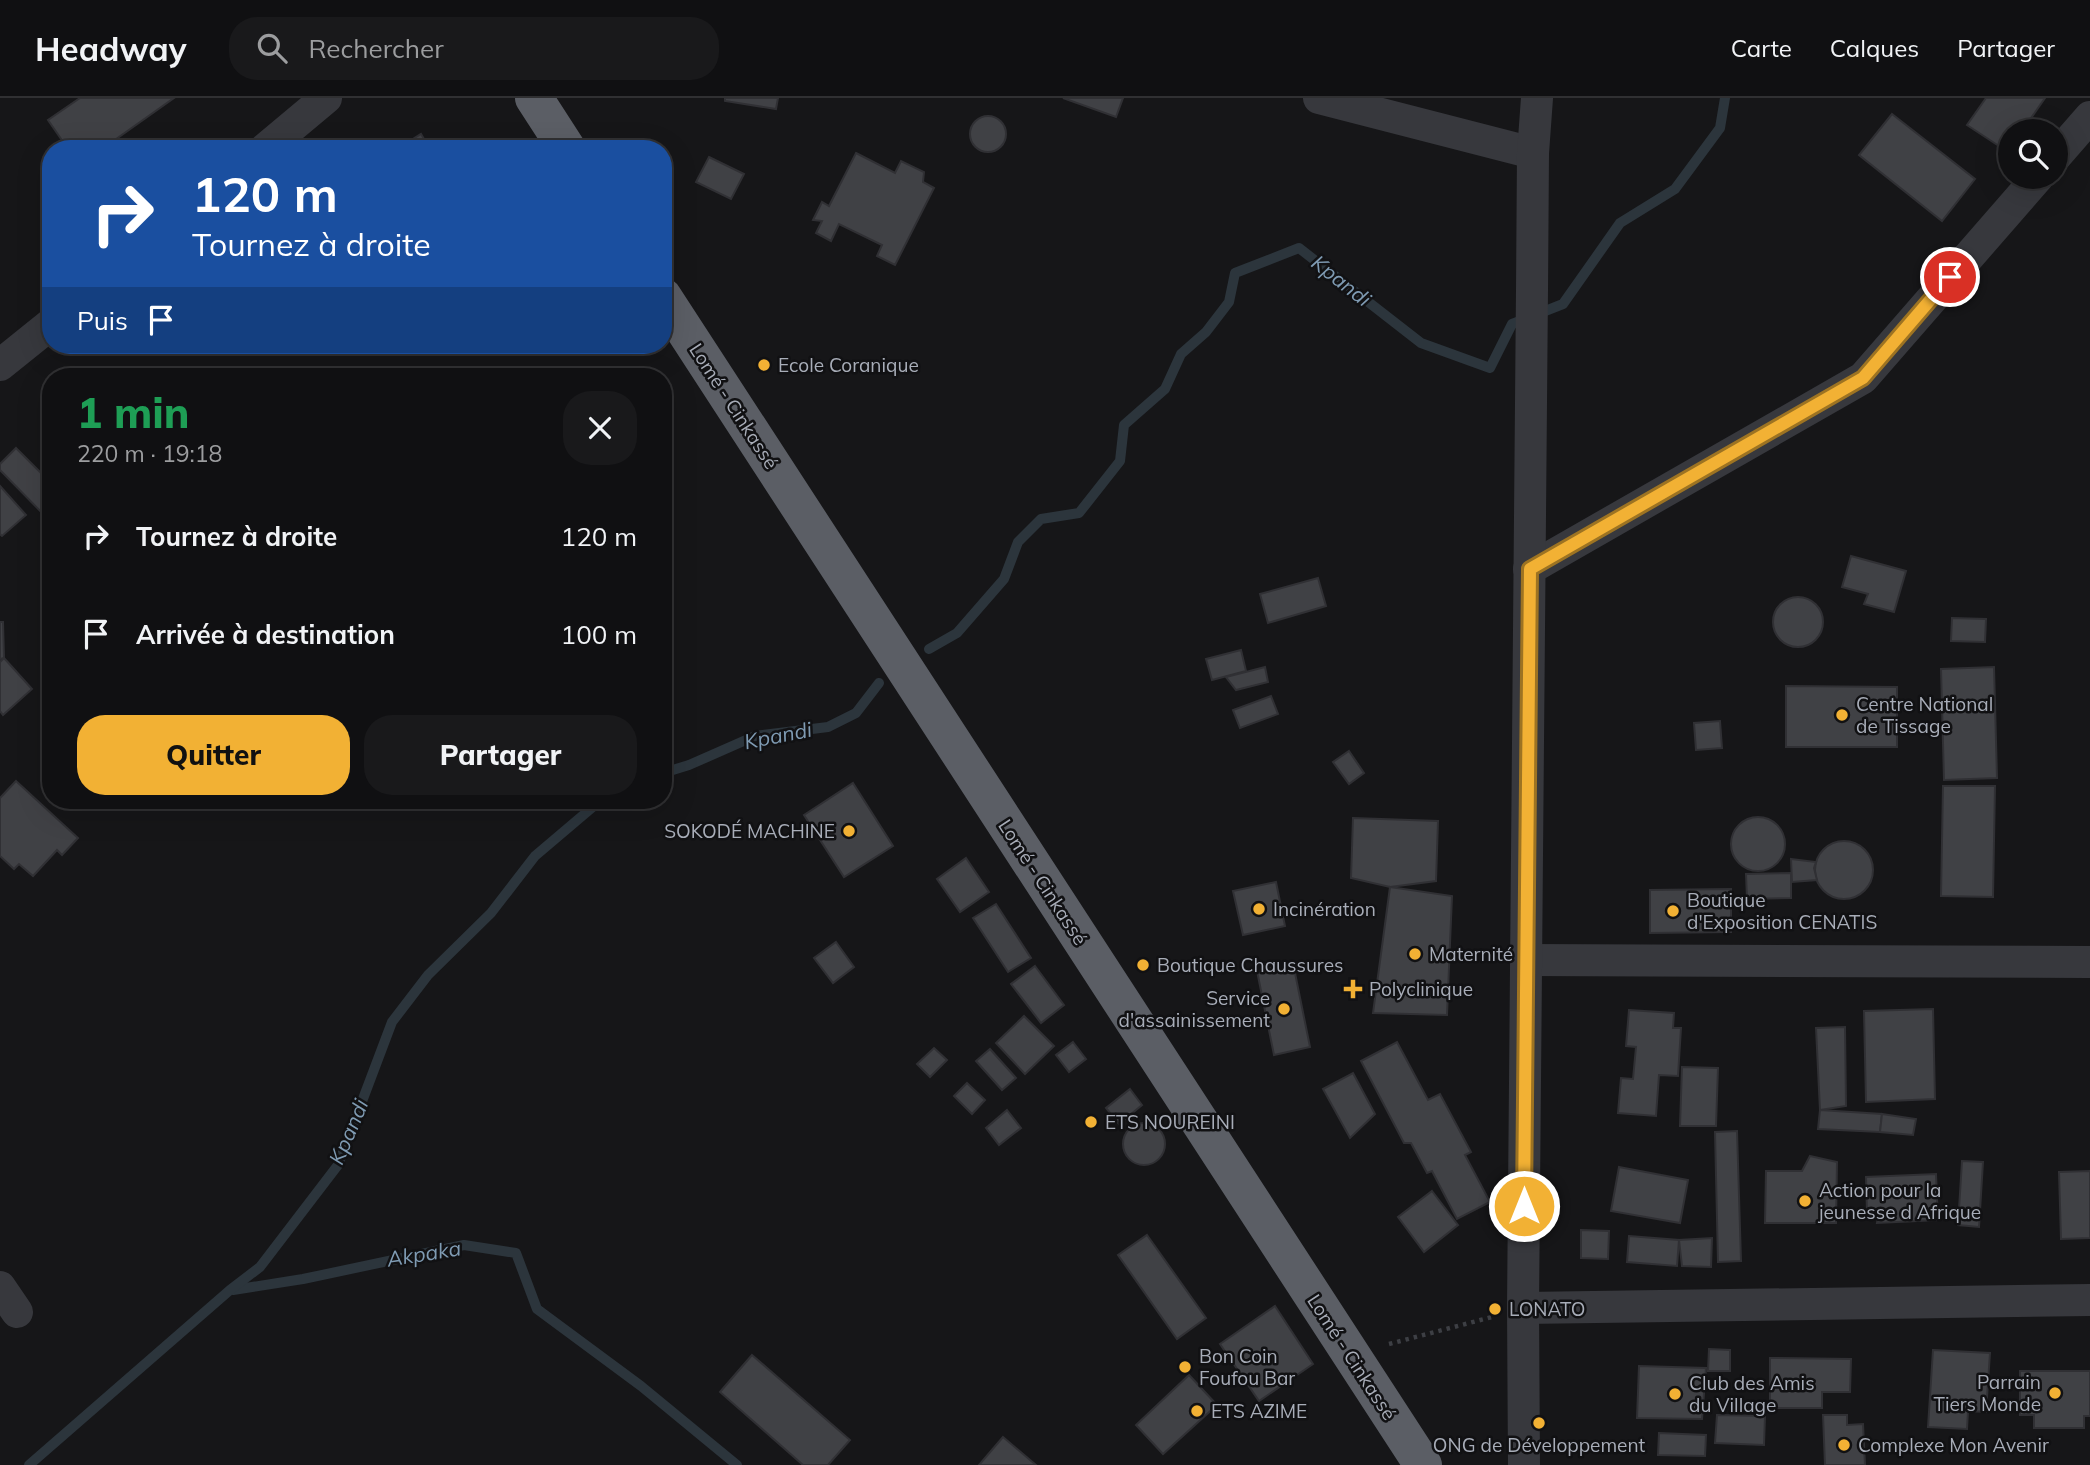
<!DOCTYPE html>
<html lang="fr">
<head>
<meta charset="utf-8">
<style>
  :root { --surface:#101012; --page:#19191b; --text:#f1f3f6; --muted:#9c9d9f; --line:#303032; --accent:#f2b134 }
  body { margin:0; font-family:Mulish,sans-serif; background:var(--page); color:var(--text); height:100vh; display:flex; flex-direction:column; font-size:26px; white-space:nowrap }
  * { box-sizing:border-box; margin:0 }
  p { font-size:23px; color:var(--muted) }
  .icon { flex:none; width:38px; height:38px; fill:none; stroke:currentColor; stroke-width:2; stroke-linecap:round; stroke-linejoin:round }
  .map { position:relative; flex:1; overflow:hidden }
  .drawer { position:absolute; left:42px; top:270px; width:630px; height:441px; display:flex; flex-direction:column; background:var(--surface); border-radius:28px; box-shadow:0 7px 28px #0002,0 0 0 2px var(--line) }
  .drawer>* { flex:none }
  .banner { position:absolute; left:42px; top:42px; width:630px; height:214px; border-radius:28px; box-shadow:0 7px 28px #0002,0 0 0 2px var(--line); background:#1a4fa0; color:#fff; overflow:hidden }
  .fabs { position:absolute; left:1998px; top:21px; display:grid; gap:14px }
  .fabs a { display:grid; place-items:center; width:70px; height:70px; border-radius:50%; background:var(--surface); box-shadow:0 7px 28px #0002,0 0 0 2px var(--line); font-size:35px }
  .pin { position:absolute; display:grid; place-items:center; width:60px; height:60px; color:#fff; margin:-30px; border:4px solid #fff; border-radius:50%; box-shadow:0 2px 7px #0007 }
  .me { position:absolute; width:77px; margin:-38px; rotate:0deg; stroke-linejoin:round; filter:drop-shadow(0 0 5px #0008) }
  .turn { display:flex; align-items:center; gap:24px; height:147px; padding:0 35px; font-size:32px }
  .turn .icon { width:91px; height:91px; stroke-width:2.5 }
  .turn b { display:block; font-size:49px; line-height:60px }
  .then { display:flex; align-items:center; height:66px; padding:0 35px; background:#0003; gap:14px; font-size:26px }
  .round { display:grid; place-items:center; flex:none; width:74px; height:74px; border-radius:28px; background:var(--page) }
  .overview { display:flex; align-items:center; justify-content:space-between; height:119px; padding:0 35px }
  h1 { font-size:42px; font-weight:800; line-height:52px; color:#1e9e55 }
  .cta { display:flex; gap:14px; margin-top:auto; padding:14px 35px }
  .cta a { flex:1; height:80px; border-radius:28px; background:var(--accent); color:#111; font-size:28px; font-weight:800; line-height:80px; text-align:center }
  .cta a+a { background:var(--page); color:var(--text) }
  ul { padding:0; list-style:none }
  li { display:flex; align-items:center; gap:21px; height:98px; padding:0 35px }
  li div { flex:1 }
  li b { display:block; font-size:26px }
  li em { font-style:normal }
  header { display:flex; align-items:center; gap:42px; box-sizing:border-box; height:98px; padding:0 35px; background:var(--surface); border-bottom:2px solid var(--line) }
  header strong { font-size:33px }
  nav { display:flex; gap:38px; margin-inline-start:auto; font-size:24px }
  .search { width:490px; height:63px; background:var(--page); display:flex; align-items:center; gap:18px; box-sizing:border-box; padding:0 24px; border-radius:28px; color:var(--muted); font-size:26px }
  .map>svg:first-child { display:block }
</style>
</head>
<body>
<header>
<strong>Headway</strong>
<div class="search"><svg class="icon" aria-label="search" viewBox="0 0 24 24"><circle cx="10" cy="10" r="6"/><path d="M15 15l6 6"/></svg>Rechercher</div>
<nav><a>Carte</a><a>Calques</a><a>Partager</a></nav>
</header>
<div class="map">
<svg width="2090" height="1367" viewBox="0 0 2090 1367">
  <rect width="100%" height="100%" fill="#161618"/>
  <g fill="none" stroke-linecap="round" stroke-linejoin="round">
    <g stroke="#2c353c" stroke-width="10">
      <polyline points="929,551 957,535 1004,481 1018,444 1041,421 1079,415 1120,363 1124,327 1165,291 1181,256 1206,234 1229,204 1235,175 1299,150 1421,245 1490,270 1512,226 1563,206 1620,125 1675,91 1720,30 1725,0"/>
      <polyline points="663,675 689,667 755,638 828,629 856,615 879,585"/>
      <polyline points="233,1192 303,1181 464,1147 516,1155 537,1211 641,1288 737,1367"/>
      <polyline points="29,1367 230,1192 260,1169 338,1067 392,924 428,877 491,815 535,758 601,702"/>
    </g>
  </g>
  <g fill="#404145" stroke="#303034" stroke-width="2">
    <polygon points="80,0 174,0 102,51 68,51 48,22"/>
    <polygon points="725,0 778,0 776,11 725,3"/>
    <polygon points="1063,0 1123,0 1116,19"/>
    <polygon points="1986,0 2045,0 2022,33 2011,33 2011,50 2008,54 1967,27"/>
    <polygon points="1892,16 1975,81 1942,123 1859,57"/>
    <circle cx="988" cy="36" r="18"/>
    <polygon points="421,36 430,51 397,51"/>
    <polygon points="856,55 895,75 901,63 924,74 923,84 934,90 895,167 877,158 882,147 839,126 831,143 816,135 822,123 813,122 822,104 829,108"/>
    <polygon points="709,59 744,76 731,101 696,84"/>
    <polygon points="16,350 51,385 51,424 0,372 0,366"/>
    <polygon points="0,388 26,417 2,438 0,436"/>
    <polygon points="1851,458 1906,473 1894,514 1864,506 1868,496 1842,489"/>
    <polygon points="1318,480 1326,508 1268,525 1260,496"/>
    <circle cx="1798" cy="524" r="25"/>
    <polygon points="1952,520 1986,521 1985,544 1951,543"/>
    <polygon points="0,524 3,524 4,560 0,561"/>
    <polygon points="1241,552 1246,573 1212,582 1206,561"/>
    <polygon points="4,560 32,591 3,617 0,613 0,564"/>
    <polygon points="1265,569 1268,584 1236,592 1226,579"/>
    <polygon points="1994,569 1997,680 1944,682 1941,571"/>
    <polygon points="1786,588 1897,589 1897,649 1786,649"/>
    <polygon points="1271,598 1278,616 1240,630 1233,612"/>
    <polygon points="1720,623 1722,650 1696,652 1694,625"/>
    <polygon points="1349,653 1364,675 1349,686 1333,664"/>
    <polygon points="16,683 78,740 62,757 57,752 33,778 19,766 14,771 0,758 0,700"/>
    <polygon points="853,685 893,748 844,779 804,717"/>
    <polygon points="1943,688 1995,688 1993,799 1941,798"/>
    <circle cx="1758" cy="746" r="27"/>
    <polygon points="1353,720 1438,723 1436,783 1390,789 1351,780"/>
    <circle cx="1844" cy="772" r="29"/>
    <polygon points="966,760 989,794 960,814 937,781"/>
    <polygon points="1791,761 1816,764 1814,770 1817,782 1792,784"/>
    <polygon points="1791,775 1791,800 1747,801 1746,776"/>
    <polygon points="1276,784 1285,828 1243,837 1233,793"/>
    <polygon points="1390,789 1452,798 1447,917 1373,915"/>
    <polygon points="1731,791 1731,834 1650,835 1650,792"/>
    <polygon points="996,806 1031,860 1008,874 973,820"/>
    <polygon points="836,844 854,869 833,885 814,860"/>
    <polygon points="1293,865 1310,949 1274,957 1257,873"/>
    <polygon points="1035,868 1064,907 1041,925 1011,886"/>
    <polygon points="1933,911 1935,1001 1866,1004 1864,913"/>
    <polygon points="1629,912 1674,915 1673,930 1681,930 1678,978 1659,977 1656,1018 1618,1015 1621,980 1633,981 1636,949 1626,948"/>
    <polygon points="1024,918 1054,948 1025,976 996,945"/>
    <polygon points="1845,929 1846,1008 1820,1012 1816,930"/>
    <polygon points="1073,944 1086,961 1069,974 1056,957"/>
    <polygon points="1397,944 1428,1002 1440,996 1471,1054 1465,1057 1490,1104 1457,1121 1432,1073 1427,1075 1411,1045 1404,1045 1361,963"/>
    <polygon points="934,950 947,962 930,979 917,966"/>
    <polygon points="990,951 1016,980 1002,992 976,963"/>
    <polygon points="1682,969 1718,970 1716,1028 1680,1028"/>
    <polygon points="1353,975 1375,1016 1350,1040 1323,991"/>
    <polygon points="967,985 985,1002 972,1016 954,998"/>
    <polygon points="1130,991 1142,1007 1119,1026 1106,1010"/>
    <polygon points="1007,1012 1021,1030 999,1047 986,1030"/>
    <polygon points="1820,1012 1882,1016 1880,1034 1818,1031"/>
    <polygon points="1882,1016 1916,1021 1913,1037 1880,1034"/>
    <circle cx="1144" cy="1046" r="21"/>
    <polygon points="1737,1033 1741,1163 1718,1164 1715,1034"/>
    <polygon points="1810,1058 1837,1064 1836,1125 1765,1125 1766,1073 1802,1073"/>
    <polygon points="1962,1063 1983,1064 1979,1129 1958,1127"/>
    <polygon points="1619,1069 1688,1082 1680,1125 1611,1113"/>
    <polygon points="2090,1073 2090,1140 2061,1141 2059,1074"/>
    <polygon points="1936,1076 1938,1122 1877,1125 1879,1114 1867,1114 1866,1079"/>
    <polygon points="1432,1093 1458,1127 1424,1154 1398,1119"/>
    <polygon points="1581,1132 1609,1133 1608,1161 1581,1160"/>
    <polygon points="1147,1137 1206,1220 1177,1241 1118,1157"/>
    <polygon points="1629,1138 1679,1142 1677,1168 1627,1164"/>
    <polygon points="1712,1140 1711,1169 1682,1168 1679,1142"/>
    <polygon points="1275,1208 1313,1266 1259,1303 1220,1246"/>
    <polygon points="1709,1251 1730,1252 1730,1273 1708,1273"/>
    <polygon points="1933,1252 1990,1255 1986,1314 1968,1313 1967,1331 1928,1329"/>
    <polygon points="752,1257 850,1342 828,1367 803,1367 720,1294"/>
    <polygon points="1770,1260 1851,1261 1850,1294 1822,1294 1822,1310 1770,1310"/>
    <polygon points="1639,1268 1706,1270 1702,1321 1637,1320"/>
    <polygon points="2020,1273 2090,1273 2090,1318 2084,1318 2084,1330 2034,1330 2034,1317 2020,1317"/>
    <polygon points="1189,1277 1217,1307 1163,1356 1136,1327"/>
    <polygon points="1717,1317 1765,1318 1764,1347 1715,1345"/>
    <polygon points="1823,1317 1847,1317 1847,1327 1863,1326 1865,1367 1825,1367"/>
    <polygon points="1659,1335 1706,1337 1705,1358 1658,1357"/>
    <polygon points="1003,1339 1036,1367 979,1367"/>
  </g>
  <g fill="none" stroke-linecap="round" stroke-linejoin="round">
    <polyline stroke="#3d3f44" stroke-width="4.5" stroke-dasharray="3.5 5" stroke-linecap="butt" points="1389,1246 1492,1219"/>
    <g stroke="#37383d" stroke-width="32">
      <polyline points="1319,0 1533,55"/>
      <polyline points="265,51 326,0"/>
      <polyline points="2056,58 2090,19"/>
      <polyline points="0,267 51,226"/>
      <polyline points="1529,471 1863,280 2038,79"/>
      <polyline points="1526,862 2090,864"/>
      <polyline points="0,1189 17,1214"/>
      <polyline points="1523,1210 2090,1202"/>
      <polyline points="1524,1367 1523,1210 1532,192 1533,55 1537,0"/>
    </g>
    <g stroke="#5b5e65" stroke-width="38">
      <polyline points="534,0 567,51"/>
      <polyline points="663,199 1423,1367"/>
    </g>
  </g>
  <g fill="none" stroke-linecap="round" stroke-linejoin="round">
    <defs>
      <polyline id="route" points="1524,1108 1530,471 1863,280 1950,179"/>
    </defs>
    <use href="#route" stroke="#9d7322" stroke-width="18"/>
    <use href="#route" stroke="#f2b134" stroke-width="12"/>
  </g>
  <g fill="#f2b134" stroke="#111113" stroke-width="2.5">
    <circle cx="764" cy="267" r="7"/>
    <circle cx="1842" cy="617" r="7"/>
    <circle cx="849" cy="733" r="7"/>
    <circle cx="1259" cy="811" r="7"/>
    <circle cx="1673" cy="813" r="7"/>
    <circle cx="1415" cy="856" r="7"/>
    <circle cx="1143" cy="867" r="7"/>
    <path d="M1349.5 880.5h7v7h7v7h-7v7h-7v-7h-7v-7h7z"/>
    <circle cx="1284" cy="911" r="7"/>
    <circle cx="1091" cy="1024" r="7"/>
    <circle cx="1805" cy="1103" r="7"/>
    <circle cx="1495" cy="1211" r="7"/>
    <circle cx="1185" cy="1269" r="7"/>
    <circle cx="2055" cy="1295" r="7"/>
    <circle cx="1675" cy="1296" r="7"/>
    <circle cx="1197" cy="1313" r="7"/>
    <circle cx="1539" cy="1325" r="7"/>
    <circle cx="1844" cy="1347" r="7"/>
  </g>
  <g text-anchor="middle" stroke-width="5" stroke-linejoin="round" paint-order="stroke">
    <g font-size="19" fill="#a8adb8" stroke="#111113" text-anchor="start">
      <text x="778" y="274">Ecole Coranique</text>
      <text x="1856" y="613">Centre National<tspan x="1856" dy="22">de Tissage</tspan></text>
      <text x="835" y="740" text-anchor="end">SOKODÉ MACHINE</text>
      <text x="1687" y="809">Boutique<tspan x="1687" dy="22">d'Exposition CENATIS</tspan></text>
      <text x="1273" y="818">Incinération</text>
      <text x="1429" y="863">Maternité</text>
      <text x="1157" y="874">Boutique Chaussures</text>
      <text x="1369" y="898">Polyclinique</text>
      <text x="1270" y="907" text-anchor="end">Service<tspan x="1270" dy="22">d'assainissement</tspan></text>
      <text x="1105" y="1031">ETS NOUREINI</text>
      <text x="1819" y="1099">Action pour la<tspan x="1819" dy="22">jeunesse d Afrique</tspan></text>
      <text x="1509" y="1218">LONATO</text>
      <text x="1199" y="1265">Bon Coin<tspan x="1199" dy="22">Foufou Bar</tspan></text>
      <text x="2041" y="1291" text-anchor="end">Parrain<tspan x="2041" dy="22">Tiers Monde</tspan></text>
      <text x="1689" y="1292">Club des Amis<tspan x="1689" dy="22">du Village</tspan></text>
      <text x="1211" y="1320">ETS AZIME</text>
      <text x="1539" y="1354" text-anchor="middle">ONG de Développement</text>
      <text x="1858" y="1354">Complexe Mon Avenir</text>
    </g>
    <g font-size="19" fill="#a8adb8" stroke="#111113">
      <text transform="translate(734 308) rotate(57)" y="7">Lomé - Cinkassé</text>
      <text transform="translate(1043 784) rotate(57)" y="7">Lomé - Cinkassé</text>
      <text transform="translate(1352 1259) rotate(57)" y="7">Lomé - Cinkassé</text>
    </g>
    <g font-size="21" font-style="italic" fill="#7f9bb3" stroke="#111113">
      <text transform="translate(1341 183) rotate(38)" y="7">Kpandi</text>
      <text transform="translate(778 638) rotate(-11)" y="7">Kpandi</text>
      <text transform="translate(349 1034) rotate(-67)" y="7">Kpandi</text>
      <text transform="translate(424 1156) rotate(-9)" y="7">Akpaka</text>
    </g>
  </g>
</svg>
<div class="fabs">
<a><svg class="icon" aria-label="search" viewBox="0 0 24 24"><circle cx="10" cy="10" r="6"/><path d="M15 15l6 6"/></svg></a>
</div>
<div class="pin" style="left:1950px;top:179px;background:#d93025"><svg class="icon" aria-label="arrive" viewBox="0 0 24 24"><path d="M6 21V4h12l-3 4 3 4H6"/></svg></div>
<svg class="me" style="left:1524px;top:1108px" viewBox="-20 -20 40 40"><circle r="17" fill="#f2b134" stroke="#fff" stroke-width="3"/><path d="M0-11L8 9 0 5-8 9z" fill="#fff"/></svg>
<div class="banner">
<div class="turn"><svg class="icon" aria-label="right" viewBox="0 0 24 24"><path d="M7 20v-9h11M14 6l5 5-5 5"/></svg><div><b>120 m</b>Tournez à droite</div></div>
<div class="then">Puis<svg class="icon" aria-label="arrive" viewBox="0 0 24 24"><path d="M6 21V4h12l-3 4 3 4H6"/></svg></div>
</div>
<section class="drawer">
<div class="overview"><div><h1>1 min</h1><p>220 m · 19:18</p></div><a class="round"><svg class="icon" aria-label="close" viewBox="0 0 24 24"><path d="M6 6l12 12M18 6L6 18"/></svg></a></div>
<ul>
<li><svg class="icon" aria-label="right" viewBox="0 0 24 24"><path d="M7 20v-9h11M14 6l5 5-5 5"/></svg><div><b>Tournez à droite</b></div><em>120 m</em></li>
<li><svg class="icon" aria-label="arrive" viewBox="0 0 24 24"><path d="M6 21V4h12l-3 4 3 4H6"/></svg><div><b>Arrivée à destination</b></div><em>100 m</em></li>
</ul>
<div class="cta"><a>Quitter</a><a>Partager</a></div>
</section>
</div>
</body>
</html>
